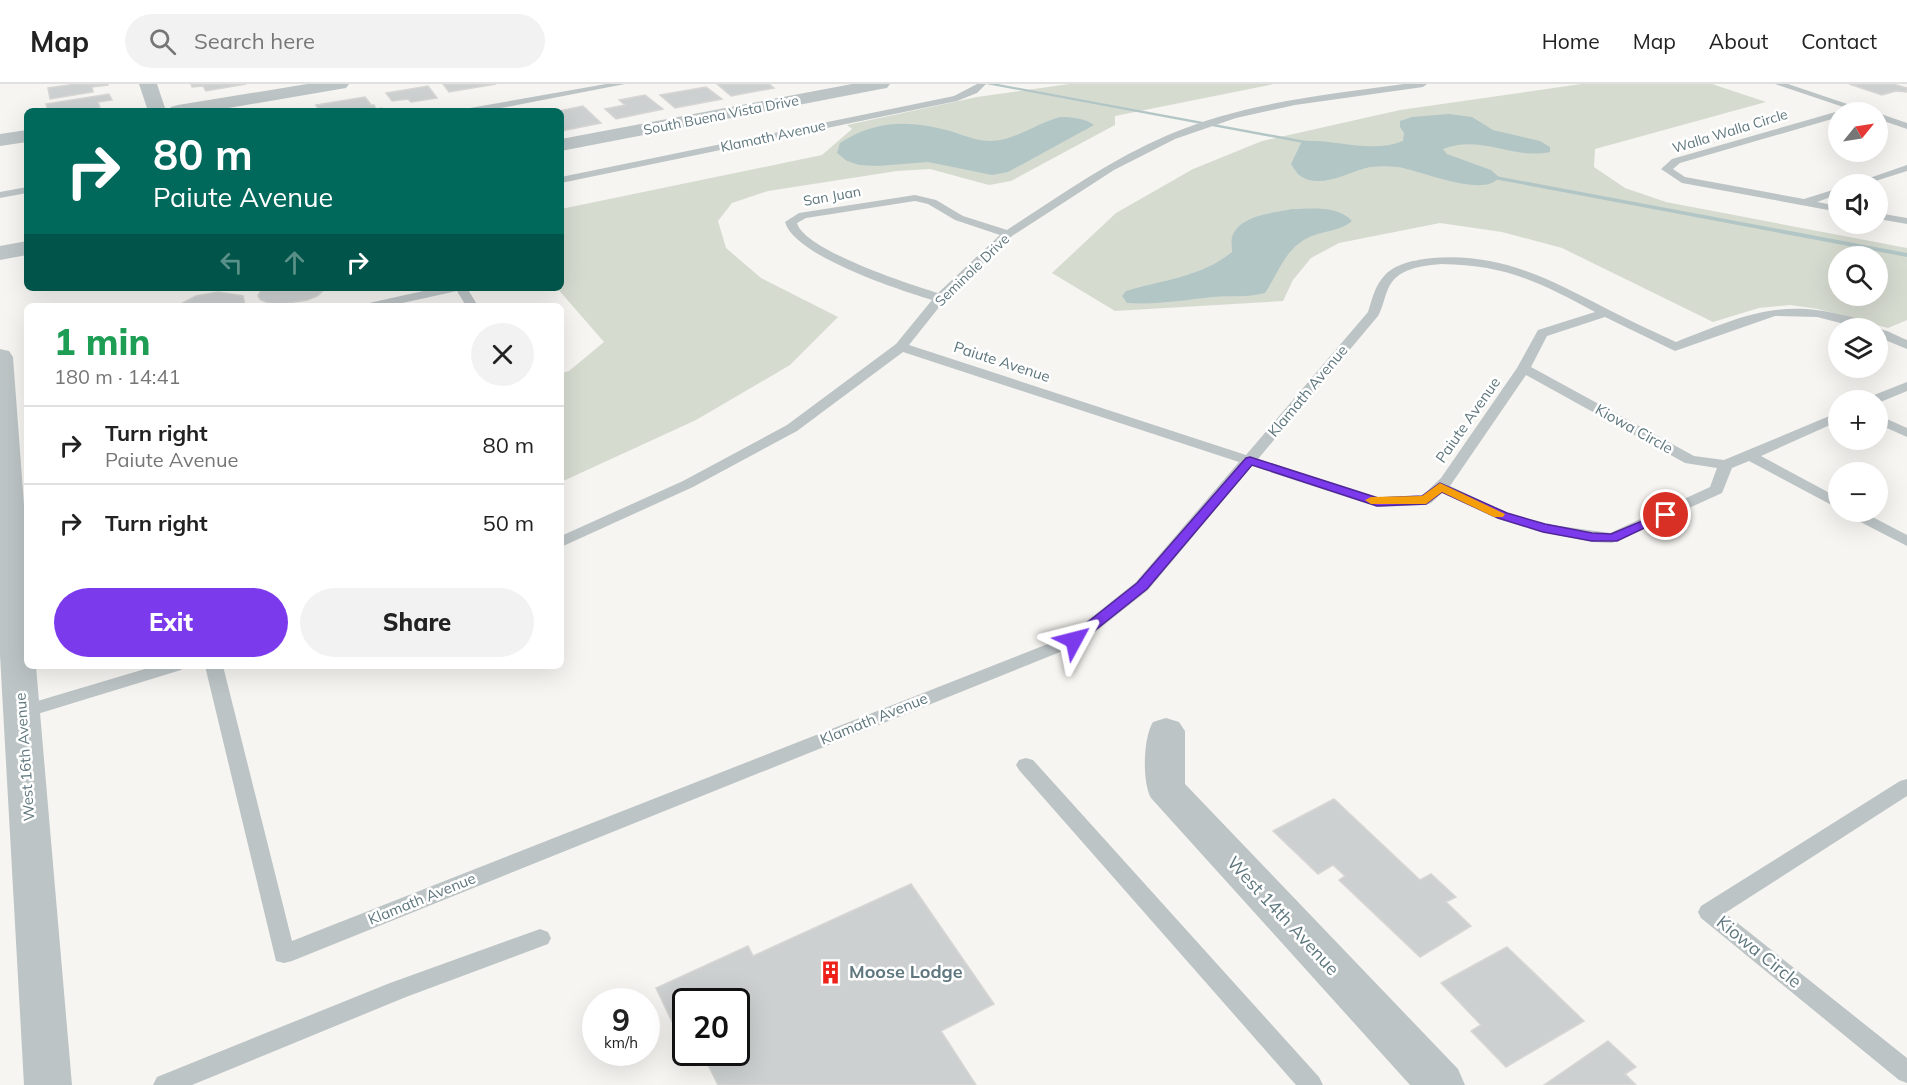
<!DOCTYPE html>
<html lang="en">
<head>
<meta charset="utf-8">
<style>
  :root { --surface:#fff; --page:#f2f2f2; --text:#222; --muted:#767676; --line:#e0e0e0; --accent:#7c3aed }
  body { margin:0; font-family:Mulish,sans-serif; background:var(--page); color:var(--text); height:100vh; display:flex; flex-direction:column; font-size:22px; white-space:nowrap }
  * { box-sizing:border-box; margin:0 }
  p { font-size:20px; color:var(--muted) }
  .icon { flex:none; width:33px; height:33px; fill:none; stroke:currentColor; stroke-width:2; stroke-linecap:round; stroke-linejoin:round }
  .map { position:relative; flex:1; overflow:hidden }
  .drawer { position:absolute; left:24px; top:219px; width:540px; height:366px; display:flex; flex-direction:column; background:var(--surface); border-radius:9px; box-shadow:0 6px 24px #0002 }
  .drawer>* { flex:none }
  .banner { position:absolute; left:24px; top:24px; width:540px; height:183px; border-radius:9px; box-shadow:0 6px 24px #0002; background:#00695c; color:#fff; overflow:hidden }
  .needle { width:39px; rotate:60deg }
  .fabs { position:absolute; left:1828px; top:18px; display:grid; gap:12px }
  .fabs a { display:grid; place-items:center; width:60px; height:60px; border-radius:50%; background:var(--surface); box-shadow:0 6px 24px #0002; font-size:30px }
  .speed { position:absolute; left:582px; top:904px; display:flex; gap:12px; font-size:30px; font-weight:700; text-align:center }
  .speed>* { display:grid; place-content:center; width:78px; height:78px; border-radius:50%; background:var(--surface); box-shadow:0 6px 24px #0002; line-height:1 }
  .speed small { font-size:15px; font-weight:400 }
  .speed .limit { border:3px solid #111; border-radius:9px; background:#fff; color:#111 }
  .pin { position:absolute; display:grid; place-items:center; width:51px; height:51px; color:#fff; margin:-26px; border:3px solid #fff; border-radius:50%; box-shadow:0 2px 6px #0007 }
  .me { position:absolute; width:66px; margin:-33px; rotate:52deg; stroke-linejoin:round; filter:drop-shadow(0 0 4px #0008) }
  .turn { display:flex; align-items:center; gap:21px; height:126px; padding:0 30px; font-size:27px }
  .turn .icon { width:78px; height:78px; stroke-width:2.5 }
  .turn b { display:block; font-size:42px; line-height:51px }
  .lanes { display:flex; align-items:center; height:57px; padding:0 30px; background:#0003; justify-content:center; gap:30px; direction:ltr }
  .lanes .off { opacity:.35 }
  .round { display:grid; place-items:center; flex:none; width:63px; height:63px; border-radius:32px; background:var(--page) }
  .head { display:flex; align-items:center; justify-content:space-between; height:102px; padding:0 30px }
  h1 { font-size:36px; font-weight:800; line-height:45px; color:#1e9e55 }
  .button { display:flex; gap:12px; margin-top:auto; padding:12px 30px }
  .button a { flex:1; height:69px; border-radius:36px; background:var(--accent); color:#fff; font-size:24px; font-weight:800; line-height:69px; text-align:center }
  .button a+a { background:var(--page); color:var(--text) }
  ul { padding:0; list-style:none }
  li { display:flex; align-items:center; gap:18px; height:78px; padding:0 30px; border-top:2px solid var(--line) }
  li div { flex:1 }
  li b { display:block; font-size:22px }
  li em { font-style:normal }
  header { display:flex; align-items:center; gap:36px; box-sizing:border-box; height:84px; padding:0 30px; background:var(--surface); border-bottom:2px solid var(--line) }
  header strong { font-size:28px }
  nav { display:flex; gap:33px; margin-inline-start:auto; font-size:21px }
  .search { width:420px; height:54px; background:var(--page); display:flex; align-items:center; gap:15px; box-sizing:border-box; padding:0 21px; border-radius:33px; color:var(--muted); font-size:22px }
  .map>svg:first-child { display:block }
</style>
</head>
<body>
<header>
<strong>Map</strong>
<div class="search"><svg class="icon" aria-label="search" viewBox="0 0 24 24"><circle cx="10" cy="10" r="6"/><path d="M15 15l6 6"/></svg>Search here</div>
<nav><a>Home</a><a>Map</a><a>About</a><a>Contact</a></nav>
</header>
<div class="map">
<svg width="1907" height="1001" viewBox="0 0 1907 1001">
  <rect width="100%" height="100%" fill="#f6f5f1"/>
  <g fill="#d6dbd0" fill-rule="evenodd">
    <polygon points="1069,0 1274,0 1115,32 1115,41 1011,97 989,101 930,85 897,87 768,107 732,119 718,137 726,164 761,194 838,233 790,281 696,336 561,398 561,289 569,287 604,258 557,204 561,204 561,125 822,71 852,45 847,41 977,13"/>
    <path d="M1581,0H1712L1766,18L1595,65L1594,83L1625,104L1666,118L1907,164V236L1888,244L1818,225L1790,221L1759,224L1713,238L1562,164L1502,148L1440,139L1339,159L1311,174L1293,196L1283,217L1115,227L1052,189L1116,129L1193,85L1262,57L1400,26ZM1839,172H1878V212H1839Z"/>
  </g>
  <g fill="#b3c6c6">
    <path d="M1449,30L1472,33L1493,46L1540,57L1550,63V68C1512,76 1482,50 1443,65L1447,70L1491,86L1499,93C1486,115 1419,86 1398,83C1389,82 1379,82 1370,83C1349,87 1320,107 1299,91C1296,88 1293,83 1291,80L1302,57C1336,55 1370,70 1403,57L1404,49L1400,43V37L1412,33Z"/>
    <path d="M1060,33C1071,33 1085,34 1094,41L1008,88L992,91L928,78L878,82L859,81L847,77L837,69L840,59C875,36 911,36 950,47C963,51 977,57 990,57C1014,57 1037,39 1060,33Z"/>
    <path d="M1292,125C1312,125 1337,121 1352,137C1342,146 1325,147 1312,152C1286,162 1279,188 1265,209C1246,214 1231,211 1213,213C1184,216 1156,221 1127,219L1122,212L1126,207C1162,196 1202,193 1232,168C1232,163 1231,157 1232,153C1239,131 1273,129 1292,125Z"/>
  </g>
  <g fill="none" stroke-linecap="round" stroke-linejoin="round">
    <g fill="#b3c6c6" fill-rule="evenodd">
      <polygon points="986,0 998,0 1317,59 1314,61"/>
      <polygon points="1485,90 1907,169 1907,173 1483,93 1483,91"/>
    </g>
  </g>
  <g fill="#cdd0d1" stroke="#d7d6d4" stroke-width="1.5">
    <polygon points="76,0 108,0 108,1 92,3 93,8 50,15 48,4"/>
    <polygon points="191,0 246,0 206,7 203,2 192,3"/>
    <polygon points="443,0 496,0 449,8"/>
    <polygon points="717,0 769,0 774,4 731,12"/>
    <polygon points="1849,0 1893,0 1907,4 1907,8 1896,7 1882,11"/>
    <polygon points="428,2 437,14 411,18 408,15 392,17 386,9"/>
    <polygon points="706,3 722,15 675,24 660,11"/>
    <polygon points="109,10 112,16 98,18 100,24 82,27 48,27 46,20"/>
    <polygon points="645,11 663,25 616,35 605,25 625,21 619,16"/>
    <polygon points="365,13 371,21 374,21 376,25 382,24 384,27 320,27 316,21"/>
    <polygon points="583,22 601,39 561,47 561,37 564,36 561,34 561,27 559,27"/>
    <polygon points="262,204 326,204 317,212 307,216 275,221 261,216 258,212"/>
    <polygon points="218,208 243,212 245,221 177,222 196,212"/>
    <polygon points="1334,715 1420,796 1431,790 1456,813 1446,818 1471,842 1420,873 1339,796 1345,792 1333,781 1318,790 1273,747"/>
    <polygon points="911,800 994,920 941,947 976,1001 718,1001 702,969 736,969 736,918 686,918 686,949 679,952 656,904 748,862 753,872"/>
    <polygon points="1507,863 1584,937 1506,983 1471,947 1481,941 1441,899"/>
    <polygon points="1608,957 1636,983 1625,990 1636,1001 1544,1001"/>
  </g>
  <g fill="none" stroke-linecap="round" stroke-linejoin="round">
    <g fill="#bdc4c6" fill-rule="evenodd">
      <polygon points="606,0 625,0 486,27 465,27 470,24"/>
      <polygon points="977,0 986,0 977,9 957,17 561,99 561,93 954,12"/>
      <path d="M1404,0H1427L1423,3L1295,21L1236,34L1175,55L1114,86L1012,152L944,217L909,261L1246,371L1368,228C1372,215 1375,201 1385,191C1396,179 1416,176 1432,174C1501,168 1551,196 1609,226C1631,237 1654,248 1676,258C1736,235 1776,214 1842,231C1853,233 1869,236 1876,244H1860L1817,233L1775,232L1675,267L1605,233L1547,252L1531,283L1694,372L1724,376L1839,328V337L1761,372L1839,414V425L1749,377L1732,384L1722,409L1612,459L1592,458L1537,447L1498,435L1442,409L1431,419L1426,421L1377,423L1252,382L1148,506L1080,560L292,877L284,879L276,877L205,582H223L292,857L1068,552L1136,498L1239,378L903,268L797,347L693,403L561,463V452L683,397L787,341L896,260L932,216C900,206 794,172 785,138L799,129L915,111L936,116L963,132L1007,146C1059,112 1110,76 1168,51C1242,19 1324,11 1404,0ZM915,117L928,120L955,136L1000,151L938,209C911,201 804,166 797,139L806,134ZM1441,180C1506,181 1540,198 1595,228L1538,246L1517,284L1441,394L1422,412L1378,413L1258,375L1378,232C1383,223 1384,214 1388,205C1397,184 1421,182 1441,180ZM1526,291L1685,379L1717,384L1710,403L1610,449L1545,440L1508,429L1450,402Z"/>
      <polygon points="1775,0 1788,0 1871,28 1858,28"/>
      <polygon points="1839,27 1843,28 1839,28 1839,33 1680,79 1673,85 1685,93 1804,115 1839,104 1839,110 1817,118 1839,122 1839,128 1682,99 1661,85 1672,75"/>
      <polygon points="1878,29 1907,39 1907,45 1878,35"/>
      <polygon points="1907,81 1907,87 1866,100 1852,100"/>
      <polygon points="27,103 27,109 0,114 0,108"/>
      <polygon points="1878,129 1907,134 1907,140 1878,135"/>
      <polygon points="437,204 467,204 478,222 466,222 457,207 389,222 367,222 369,219"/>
      <path d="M1877,244C1887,246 1897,252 1907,256V265L1878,253Z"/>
      <polygon points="1907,298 1907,307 1878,319 1878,316 1867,316 1869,313"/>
      <polygon points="1878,331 1907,344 1907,353 1878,340"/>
      <polygon points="1844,428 1863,428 1907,451 1907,462 1847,431"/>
      <polygon points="155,582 184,582 181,586 21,635 14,634 12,629 14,624"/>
      <polygon points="1026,674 1033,676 1319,993 1323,1001 1296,1001 1019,686 1016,681 1019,676"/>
      <polygon points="1907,695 1907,712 1725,829 1907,974 1907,999 1899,996 1701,834 1698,828 1701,822 1900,697"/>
      <polygon points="540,845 548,848 551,854 548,860 406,913 192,1001 153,1001 157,993 390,899"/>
    </g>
    <g fill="#bdc4c6" fill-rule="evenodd">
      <polygon points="139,0 157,0 166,27 148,27"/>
      <polygon points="307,0 349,0 346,4 340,5 211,27 169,27 171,23 178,21"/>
      <polygon points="852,0 890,0 887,4 881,5 561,67 561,55"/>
      <polygon points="27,46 27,58 0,62 0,50"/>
      <polygon points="27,157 27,171 0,176 0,162"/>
      <path d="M1166,634L1179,638L1185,647V700L1458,985L1465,1001H1410L1151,714C1142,698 1143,654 1153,638Z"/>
    </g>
    <polygon fill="#bdc4c6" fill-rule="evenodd" points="0,265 9,267 13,273 27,461 27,582 36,582 72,1001 24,1001 0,571"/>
  </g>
  <polygon fill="#7c3aed" stroke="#51269a" stroke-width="1.5" points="1250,373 1378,414 1422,412 1440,399 1507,429 1545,440 1592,449 1611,450 1666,427 1672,431 1617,457 1592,457 1543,448 1498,434 1442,408 1426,420 1377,422 1252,381 1147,505 1079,559 1069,559 1067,556 1069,553 1137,499 1246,374"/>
  <polygon fill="#f59e0b" points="1440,399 1505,430 1503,433 1494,433 1442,408 1426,420 1371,420 1365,416 1371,413 1422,412"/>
  <defs>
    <symbol id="building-bare" viewBox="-9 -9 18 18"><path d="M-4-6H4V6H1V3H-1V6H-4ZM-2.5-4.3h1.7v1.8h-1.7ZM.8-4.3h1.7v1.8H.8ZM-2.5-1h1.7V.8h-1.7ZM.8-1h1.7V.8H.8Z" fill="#ed211a" stroke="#fff" stroke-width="2.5" paint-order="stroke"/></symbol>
  </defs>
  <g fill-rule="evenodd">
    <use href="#building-bare" x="814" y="872" width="33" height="33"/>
  </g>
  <g text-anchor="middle" stroke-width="5" stroke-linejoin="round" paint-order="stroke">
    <g font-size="14" fill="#5f777e" stroke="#fff">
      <text transform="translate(721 31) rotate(-11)" y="5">South Buena Vista Drive</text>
      <text transform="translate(1730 47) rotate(-17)" y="5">Walla Walla Circle</text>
      <text transform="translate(773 52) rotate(-12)" y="5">Klamath Avenue</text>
      <text transform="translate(832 112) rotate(-10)" y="5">San Juan</text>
      <text transform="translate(972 186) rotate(-44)" y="5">Seminole Drive</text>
    </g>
    <g font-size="15" fill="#5f777e" stroke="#fff">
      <text transform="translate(1002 278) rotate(18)" y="5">Paiute Avenue</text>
      <text transform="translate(1308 307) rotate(-50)" y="5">Klamath Avenue</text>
      <text transform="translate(1468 336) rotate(-55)" y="5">Paiute Avenue</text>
      <text transform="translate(1634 345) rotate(29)" y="5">Kiowa Circle</text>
      <text transform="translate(874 635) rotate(-22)" y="5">Klamath Avenue</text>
      <text transform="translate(25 673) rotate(-94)" y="5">West 16th Avenue</text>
      <text transform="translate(422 815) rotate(-22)" y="5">Klamath Avenue</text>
    </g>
    <g font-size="18" fill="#5f777e" stroke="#fff">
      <text transform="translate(1283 832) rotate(47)" y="6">West 14th Avenue</text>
      <text transform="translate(1759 868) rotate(39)" y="6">Kiowa Circle</text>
    </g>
    <g font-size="18" font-weight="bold" fill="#5f777e" stroke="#fff" text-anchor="start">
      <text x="849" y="894">Moose Lodge</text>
    </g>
  </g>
</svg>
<div class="fabs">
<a><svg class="needle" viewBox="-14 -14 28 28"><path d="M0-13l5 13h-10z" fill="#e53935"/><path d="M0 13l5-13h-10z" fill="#767676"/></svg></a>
<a><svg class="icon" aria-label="sound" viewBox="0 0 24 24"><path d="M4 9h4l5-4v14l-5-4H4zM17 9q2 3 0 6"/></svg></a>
<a><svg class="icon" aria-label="search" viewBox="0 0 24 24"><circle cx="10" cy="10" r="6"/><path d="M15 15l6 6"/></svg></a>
<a><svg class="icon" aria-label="layers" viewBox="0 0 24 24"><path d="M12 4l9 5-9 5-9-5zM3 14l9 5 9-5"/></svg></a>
<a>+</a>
<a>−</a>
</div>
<div class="speed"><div>9<small>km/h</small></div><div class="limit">20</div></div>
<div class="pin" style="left:1666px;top:431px;background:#d93025"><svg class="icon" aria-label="arrive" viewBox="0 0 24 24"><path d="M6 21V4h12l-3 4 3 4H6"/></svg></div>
<svg class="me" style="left:1074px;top:556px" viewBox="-20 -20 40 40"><path d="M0-17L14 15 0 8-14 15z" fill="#7c3aed" stroke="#fff" stroke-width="4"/></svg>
<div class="banner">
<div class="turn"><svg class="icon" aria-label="right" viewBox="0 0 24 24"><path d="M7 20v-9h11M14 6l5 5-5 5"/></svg><div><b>80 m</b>Paiute Avenue</div></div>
<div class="lanes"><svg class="icon off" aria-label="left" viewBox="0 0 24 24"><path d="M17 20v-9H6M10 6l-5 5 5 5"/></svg><svg class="icon off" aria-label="ahead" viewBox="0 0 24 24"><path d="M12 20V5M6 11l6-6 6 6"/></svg><svg class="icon" aria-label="right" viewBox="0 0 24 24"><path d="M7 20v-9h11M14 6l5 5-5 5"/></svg></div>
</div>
<section class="drawer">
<div class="head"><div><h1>1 min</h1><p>180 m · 14:41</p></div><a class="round"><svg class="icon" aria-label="close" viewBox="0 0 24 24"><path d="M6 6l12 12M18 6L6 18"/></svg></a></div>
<ul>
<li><svg class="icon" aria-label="right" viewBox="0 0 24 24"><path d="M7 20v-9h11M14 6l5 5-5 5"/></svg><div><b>Turn right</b><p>Paiute Avenue</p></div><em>80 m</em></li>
<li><svg class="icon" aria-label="right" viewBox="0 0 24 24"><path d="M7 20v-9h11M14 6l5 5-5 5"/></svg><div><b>Turn right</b></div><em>50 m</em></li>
</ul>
<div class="button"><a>Exit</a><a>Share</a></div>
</section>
</div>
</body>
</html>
